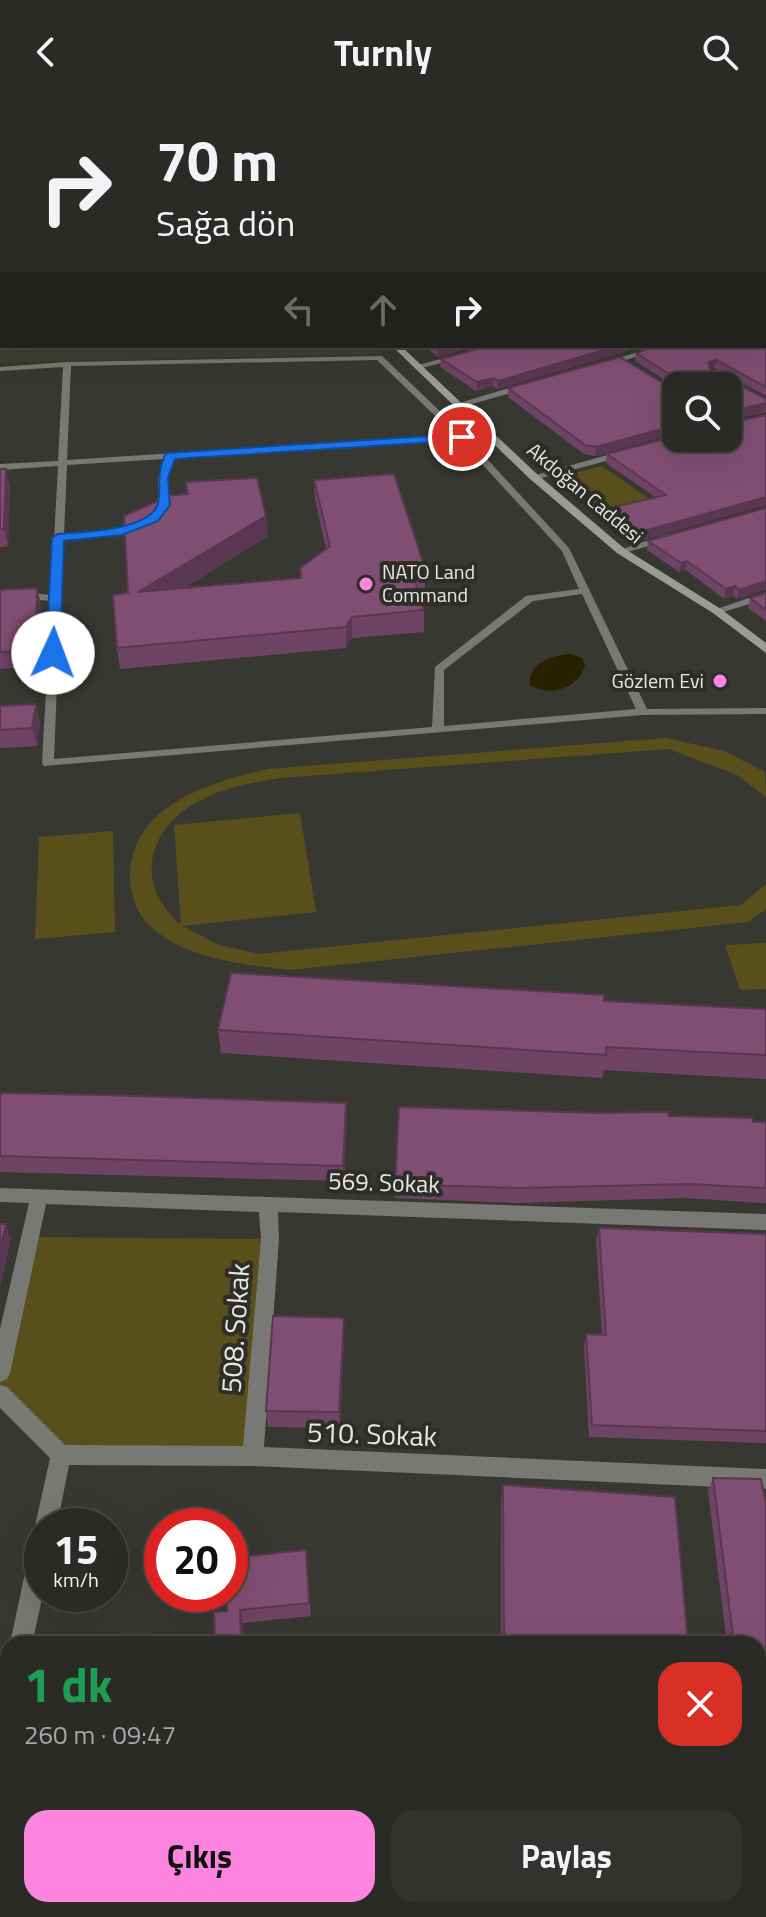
<!DOCTYPE html>
<html lang="tr">
<head>
<meta charset="utf-8">
<style>
  :root { --surface:#2a2a26; --page:#32322e; --text:#f1f3f6; --muted:#a5a7a7; --line:#464643; --accent:#fe85df }
  body { margin:0; font-family:"Titillium Web",sans-serif; background:var(--page); color:var(--text); height:100vh; display:flex; flex-direction:column; font-size:30px; white-space:nowrap }
  * { box-sizing:border-box; margin:0 }
  p { font-size:26px; color:var(--muted) }
  .icon { flex:none; width:44px; height:44px; fill:none; stroke:currentColor; stroke-width:2; stroke-linecap:round; stroke-linejoin:round }
  .map { position:relative; flex:1; overflow:hidden }
  .sheet { position:absolute; left:0px; top:1532px; width:766px; height:282px; display:flex; flex-direction:column; background:var(--surface); border-radius:24px 24px 0 0; box-shadow:0 8px 32px #0002,0 0 0 2px var(--line) }
  .sheet>* { flex:none }
  .guide { position:absolute; left:0px; top:0px; width:766px; height:244px; box-shadow:0 8px 32px #0002,0 0 0 2px var(--line); background:#2a2a26; color:var(--text); overflow:hidden }
  .buttons { position:absolute; left:662px; top:268px; display:grid; gap:16px }
  .buttons a { display:grid; place-items:center; width:80px; height:80px; border-radius:16px; background:var(--surface); box-shadow:0 8px 32px #0002,0 0 0 2px var(--line); font-size:40px }
  .speed { position:absolute; left:24px; top:1404px; display:flex; gap:16px; font-size:40px; font-weight:700; text-align:center }
  .speed>* { display:grid; place-content:center; width:104px; height:104px; border-radius:50%; background:var(--surface); box-shadow:0 8px 32px #0002,0 0 0 2px var(--line); line-height:1 }
  .speed small { font-size:20px; font-weight:400 }
  .speed .limit { border:12px solid #d22; background:#fff; color:#111 }
  .pin { position:absolute; display:grid; place-items:center; width:68px; height:68px; color:#fff; margin:-34px; border:4px solid #fff; border-radius:50%; box-shadow:0 2px 8px #0007 }
  .me { position:absolute; width:88px; margin:-44px; rotate:2deg; stroke-linejoin:round; filter:drop-shadow(0 0 6px #0008) }
  .turn { display:flex; align-items:center; gap:28px; height:168px; padding:0 24px; font-size:36px }
  .turn .icon { width:104px; height:104px; stroke-width:2.5 }
  .turn b { display:block; font-size:56px; line-height:68px }
  .lanes { display:flex; align-items:center; height:76px; padding:0 24px; background:#0003; justify-content:center; gap:40px; direction:ltr }
  .lanes .off { opacity:.35 }
  .round { display:grid; place-items:center; flex:none; width:84px; height:84px; border-radius:24px; background:var(--page) }
  .overview { display:flex; align-items:center; justify-content:space-between; height:136px; padding:0 24px }
  h1 { font-size:48px; font-weight:700; line-height:60px; color:#1e9e55 }
  .cta { display:flex; gap:16px; margin-top:auto; padding:16px 24px }
  .cta a { flex:1; height:92px; border-radius:24px; background:var(--accent); color:#111; font-size:32px; font-weight:700; line-height:92px; text-align:center }
  .cta a+a { background:var(--page); color:var(--text) }
  header { display:flex; justify-content:space-between; align-items:center; height:104px; padding:0 24px; background:var(--surface); font-size:36px; font-weight:700 }
  .map>svg:first-child { display:block }
</style>
</head>
<body>
<header><svg class="icon" aria-label="back" viewBox="0 0 24 24"><path d="M15 5l-7 7 7 7"/></svg>Turnly<svg class="icon" aria-label="search" viewBox="0 0 24 24"><circle cx="10" cy="10" r="6"/><path d="M15 15l6 6"/></svg></header>
<div class="map">
<svg width="766" height="1813" viewBox="0 0 766 1813">
  <rect width="100%" height="100%" fill="#383833"/>
  <polygon fill="#413f34" points="0,175 2,242 372,242 381,250 0,258"/>
  <g fill="#594f1a">
    <polygon points="602,362 651,396 604,409 557,374"/>
    <path d="M666,634L724,647L765,668L766,693L737,671L669,645L280,674C252,679 226,683 201,696C147,723 133,780 181,821L174,721L300,709L316,808L182,822L219,841L259,850L741,801L766,780V805L748,818L290,866C243,860 188,856 151,823C138,812 130,790 130,773C130,702 210,678 268,665Z"/>
    <polygon points="113,727 115,828 35,835 39,733"/>
    <polygon points="766,839 766,885 740,886 725,841"/>
    <polygon points="30,1133 270,1135 253,1352 61,1351 0,1290 0,1269"/>
  </g>
  <path fill="#272100" d="M571,550L582,554L585,562C577,585 550,593 530,581C527,559 553,551 571,550Z"/>
  <g fill="none" stroke-linecap="round" stroke-linejoin="round">
    <path fill="#787875" fill-rule="evenodd" d="M382,252L465,331L569,444L647,605L766,604V610L643,611L44,662L42,659L51,497L0,492V486L51,491L58,362L0,366V360L58,357L63,263L0,267V263L67,258ZM377,256L455,331L67,356L71,262ZM460,336L562,447L579,485L526,492L435,563L432,623L54,655L63,436L122,431L145,420L140,417L120,425L64,431L67,361L165,355L158,374L159,400L154,406L159,409L169,401L166,374L174,354ZM582,490L636,605L444,622V566L533,497Z"/>
    <g fill="#787875" fill-rule="evenodd">
      <polygon points="490,242 505,242 418,265 414,262"/>
      <polygon points="657,242 670,242 604,263 597,261"/>
      <polygon points="529,278 532,279 532,283 461,303 456,300"/>
      <polygon points="625,346 630,349 629,351 534,376 529,373"/>
      <polygon points="668,430 672,431 672,435 621,450 616,447"/>
      <polygon points="766,488 766,495 717,510 711,507"/>
      <polygon points="0,1084 766,1110 766,1126 278,1108 279,1135 264,1343 766,1365 766,1385 253,1362 69,1361 57,1422 42,1422 43,1490 32,1540 10,1540 31,1440 34,1432 40,1430 35,1422 50,1354 0,1304 0,1281 7,1283 65,1341 243,1342 261,1135 259,1108 46,1100 10,1269 7,1275 0,1278 0,1225 29,1099 0,1098"/>
      <polygon points="8,1589 8,1648 0,1651 0,1593"/>
    </g>
    <polygon fill="#9c9b98" fill-rule="evenodd" points="392,242 401,242 538,371 625,445 721,505 766,539 766,549 713,509 617,449 530,375"/>
  </g>
  <g fill="#6f4363">
    <polygon points="0,0 766,0 766,14 764,14 764,2 2,2 2,28 0,28"/>
    <polygon points="764,156 766,156 766,206 764,205 764,207 766,207 766,242 764,242"/>
    <rect x="174" y="242" width="25" height="3"/>
    <polygon points="423,242 478,242 438,253"/>
    <polygon points="487,242 645,242 497,285 493,282 476,287 440,263 441,255"/>
    <polygon points="766,245 766,292 714,264 710,266 766,295 766,308 729,316 730,319 766,311 766,401 635,438 604,414 605,405 655,393 606,359 607,350 728,334 728,282 676,282 676,283 635,257 636,249"/>
    <polygon points="508,284 676,287 676,329 595,352 584,350 508,293"/>
    <polygon points="0,365 10,382 8,442 0,443"/>
    <polygon points="314,376 425,464 425,484 418,485 424,506 424,528 352,534 346,544 120,565 117,544 128,489 188,390 268,432 182,485 301,474 326,445 315,396"/>
    <polygon points="766,404 737,495 733,492 724,495 686,466 679,468 647,446 648,437"/>
    <polygon points="0,486 41,500 40,562 0,565"/>
    <polygon points="766,489 766,517 748,504 750,494"/>
    <polygon points="0,602 40,618 37,642 0,644"/>
    <polygon points="604,897 766,905 766,975 604,966 602,974 221,949 218,926"/>
    <polygon points="0,989 346,999 344,1077 0,1068"/>
    <polygon points="669,1012 766,1018 766,1099 685,1094 517,1099 395,1094 395,1080"/>
    <polygon points="599,1124 766,1130 766,1339 589,1333 584,1243 586,1230 602,1230 596,1137"/>
    <polygon points="344,1214 344,1231 340,1324 268,1323 266,1307"/>
    <polygon points="713,1374 766,1399 766,1563 758,1563 758,1540 727,1540 708,1387"/>
    <polygon points="503,1381 688,1540 501,1540 501,1396"/>
    <polygon points="306,1446 311,1512 243,1519 227,1507"/>
    <polygon points="711,1806 758,1806 758,1808 753,1813 711,1813"/>
  </g>
  <g fill="#5a3750">
    <polygon points="2,187 2,199 0,204 0,192"/>
    <polygon points="447,242 478,242 438,253 438,244"/>
    <polygon points="618,242 645,242 497,285 498,277"/>
    <polygon points="716,256 714,264 708,266 709,258"/>
    <polygon points="494,274 493,282 476,287 477,278"/>
    <polygon points="766,299 765,307 728,317 728,308"/>
    <polygon points="676,321 675,329 595,352 596,343"/>
    <polygon points="6,365 10,382 8,442 4,425"/>
    <polygon points="766,393 766,401 635,438 637,429"/>
    <polygon points="266,412 268,432 141,509 138,488"/>
    <polygon points="687,457 686,466 679,468 681,459"/>
    <polygon points="766,477 766,486 737,495 739,486"/>
    <polygon points="735,482 733,492 724,495 726,485"/>
    <polygon points="37,484 41,500 40,562 36,546"/>
    <polygon points="352,513 352,534 346,544 346,523"/>
    <polygon points="36,600 40,618 37,642 32,624"/>
    <polygon points="346,999 347,1015 344,1077 343,1062"/>
    <polygon points="6,1120 11,1135 0,1184 0,1145"/>
    <polygon points="344,1214 344,1231 340,1324 339,1308"/>
    <polygon points="240,1506 243,1519 244,1540 241,1540"/>
  </g>
  <g fill="#814e73" stroke="#5a3750" stroke-width="2">
    <polygon points="0,0 766,0 766,8 764,8 764,2 2,2 2,22 0,22"/>
    <polygon points="764,16 766,16 766,30 764,31"/>
    <polygon points="764,37 765,39 766,38 766,55 764,58"/>
    <polygon points="0,41 2,42 2,76 0,76"/>
    <polygon points="764,64 766,65 766,112 764,112"/>
    <rect x="0" y="84" width="2" height="25"/>
    <rect x="0" y="117" width="2" height="43"/>
    <rect x="764" y="121" width="2" height="26"/>
    <polygon points="764,156 766,156 766,197 764,196"/>
    <polygon points="0,168 2,168 2,187 0,192"/>
    <polygon points="764,205 764,207 766,207 766,234 764,234"/>
    <polygon points="487,242 618,242 498,277 494,274 477,278 441,255"/>
    <polygon points="656,242 756,242 766,245 766,283 716,256 709,258 710,266 766,295 766,299 728,308 728,282 678,282 679,276 636,249"/>
    <polygon points="620,253 676,287 676,321 596,343 585,341 508,284"/>
    <polygon points="728,311 730,319 766,311 766,393 637,429 605,405 666,391 607,350 676,332 676,334 728,334"/>
    <polygon points="0,365 6,365 4,425 0,425"/>
    <polygon points="394,370 425,464 411,465 424,506 352,513 346,523 117,544 113,491 128,489 124,412 156,398 162,392 188,390 186,378 257,374 266,412 138,488 301,474 300,464 330,442 314,376"/>
    <polygon points="766,404 766,477 739,486 735,482 726,485 687,457 681,459 648,437"/>
    <polygon points="37,484 36,546 0,548 0,486"/>
    <polygon points="766,489 766,506 750,494"/>
    <polygon points="36,600 32,624 0,626 0,602"/>
    <polygon points="231,869 604,891 604,897 766,905 766,951 606,943 606,951 218,926"/>
    <polygon points="0,989 103,991 346,999 343,1062 0,1052"/>
    <polygon points="399,1003 598,1009 668,1008 669,1012 752,1014 753,1018 766,1018 766,1084 689,1080 519,1084 395,1080"/>
    <polygon points="0,1120 6,1120 0,1145"/>
    <polygon points="599,1124 766,1130 766,1327 592,1321 586,1230 606,1231"/>
    <polygon points="273,1212 344,1214 339,1308 266,1307"/>
    <polygon points="713,1374 761,1375 766,1399 766,1553 758,1553 758,1540 734,1540"/>
    <polygon points="503,1381 675,1393 688,1540 634,1540 586,1537 587,1540 571,1540 504,1536"/>
    <polygon points="306,1446 309,1499 240,1506 241,1540 215,1540 214,1508 227,1507 227,1490 230,1490 230,1454"/>
    <polygon points="719,1806 758,1806 758,1808 719,1807"/>
  </g>
  <path fill="#1a73e8" stroke="#114b97" stroke-width="2" d="M462,330L466,336L175,355L168,374L170,401L158,417L122,431L64,437L60,549L53,553L46,549L52,434L58,430C81,428 151,427 158,399C162,379 155,372 166,349Z"/>
  <g fill="#fe85df" stroke="#2e2e29" stroke-width="3">
    <circle cx="366" cy="480" r="8"/>
    <circle cx="720" cy="577" r="8"/>
  </g>
  <g text-anchor="middle" stroke-width="8" stroke-linejoin="round" paint-order="stroke">
    <g font-size="20" fill="#e8e7e4" stroke="#2e2e29">
      <text transform="translate(585 389) rotate(40)" y="7">Akdoğan Caddesi</text>
    </g>
    <g font-size="20" fill="#e8e7e4" stroke="#2e2e29" text-anchor="start">
      <text x="382" y="475">NATO Land<tspan x="382" dy="23">Command</tspan></text>
      <text x="704" y="584" text-anchor="end">Gözlem Evi</text>
    </g>
    <g font-size="24" fill="#e8e7e4" stroke="#2e2e29">
      <text transform="translate(384 1079) rotate(2)" y="8">569. Sokak</text>
    </g>
    <g font-size="28" fill="#e8e7e4" stroke="#2e2e29">
      <text transform="translate(235 1224) rotate(-86)" y="10">508. Sokak</text>
      <text transform="translate(372 1330) rotate(2)" y="10">510. Sokak</text>
    </g>
  </g>
</svg>
<div class="buttons">
<a><svg class="icon" aria-label="search" viewBox="0 0 24 24"><circle cx="10" cy="10" r="6"/><path d="M15 15l6 6"/></svg></a>
</div>
<div class="speed"><div>15<small>km/h</small></div><div class="limit">20</div></div>
<div class="pin" style="left:462px;top:333px;background:#d93025"><svg class="icon" aria-label="arrive" viewBox="0 0 24 24"><path d="M6 21V4h12l-3 4 3 4H6"/></svg></div>
<svg class="me" style="left:53px;top:549px" viewBox="-20 -20 40 40"><circle r="19" fill="#fff"/><path d="M0-13L10 11 0 6-10 11z" fill="#1a73e8"/></svg>
<div class="guide">
<div class="turn"><svg class="icon" aria-label="right" viewBox="0 0 24 24"><path d="M7 20v-9h11M14 6l5 5-5 5"/></svg><div><b>70 m</b>Sağa dön</div></div>
<div class="lanes"><svg class="icon off" aria-label="left" viewBox="0 0 24 24"><path d="M17 20v-9H6M10 6l-5 5 5 5"/></svg><svg class="icon off" aria-label="ahead" viewBox="0 0 24 24"><path d="M12 20V5M6 11l6-6 6 6"/></svg><svg class="icon" aria-label="right" viewBox="0 0 24 24"><path d="M7 20v-9h11M14 6l5 5-5 5"/></svg></div>
</div>
<section class="sheet">
<div class="overview"><div><h1>1 dk</h1><p>260 m · 09:47</p></div><a class="round" style="background:#d93025;color:#fff"><svg class="icon" aria-label="close" viewBox="0 0 24 24"><path d="M6 6l12 12M18 6L6 18"/></svg></a></div>
<div class="cta"><a>Çıkış</a><a>Paylaş</a></div>
</section>
</div>
</body>
</html>
